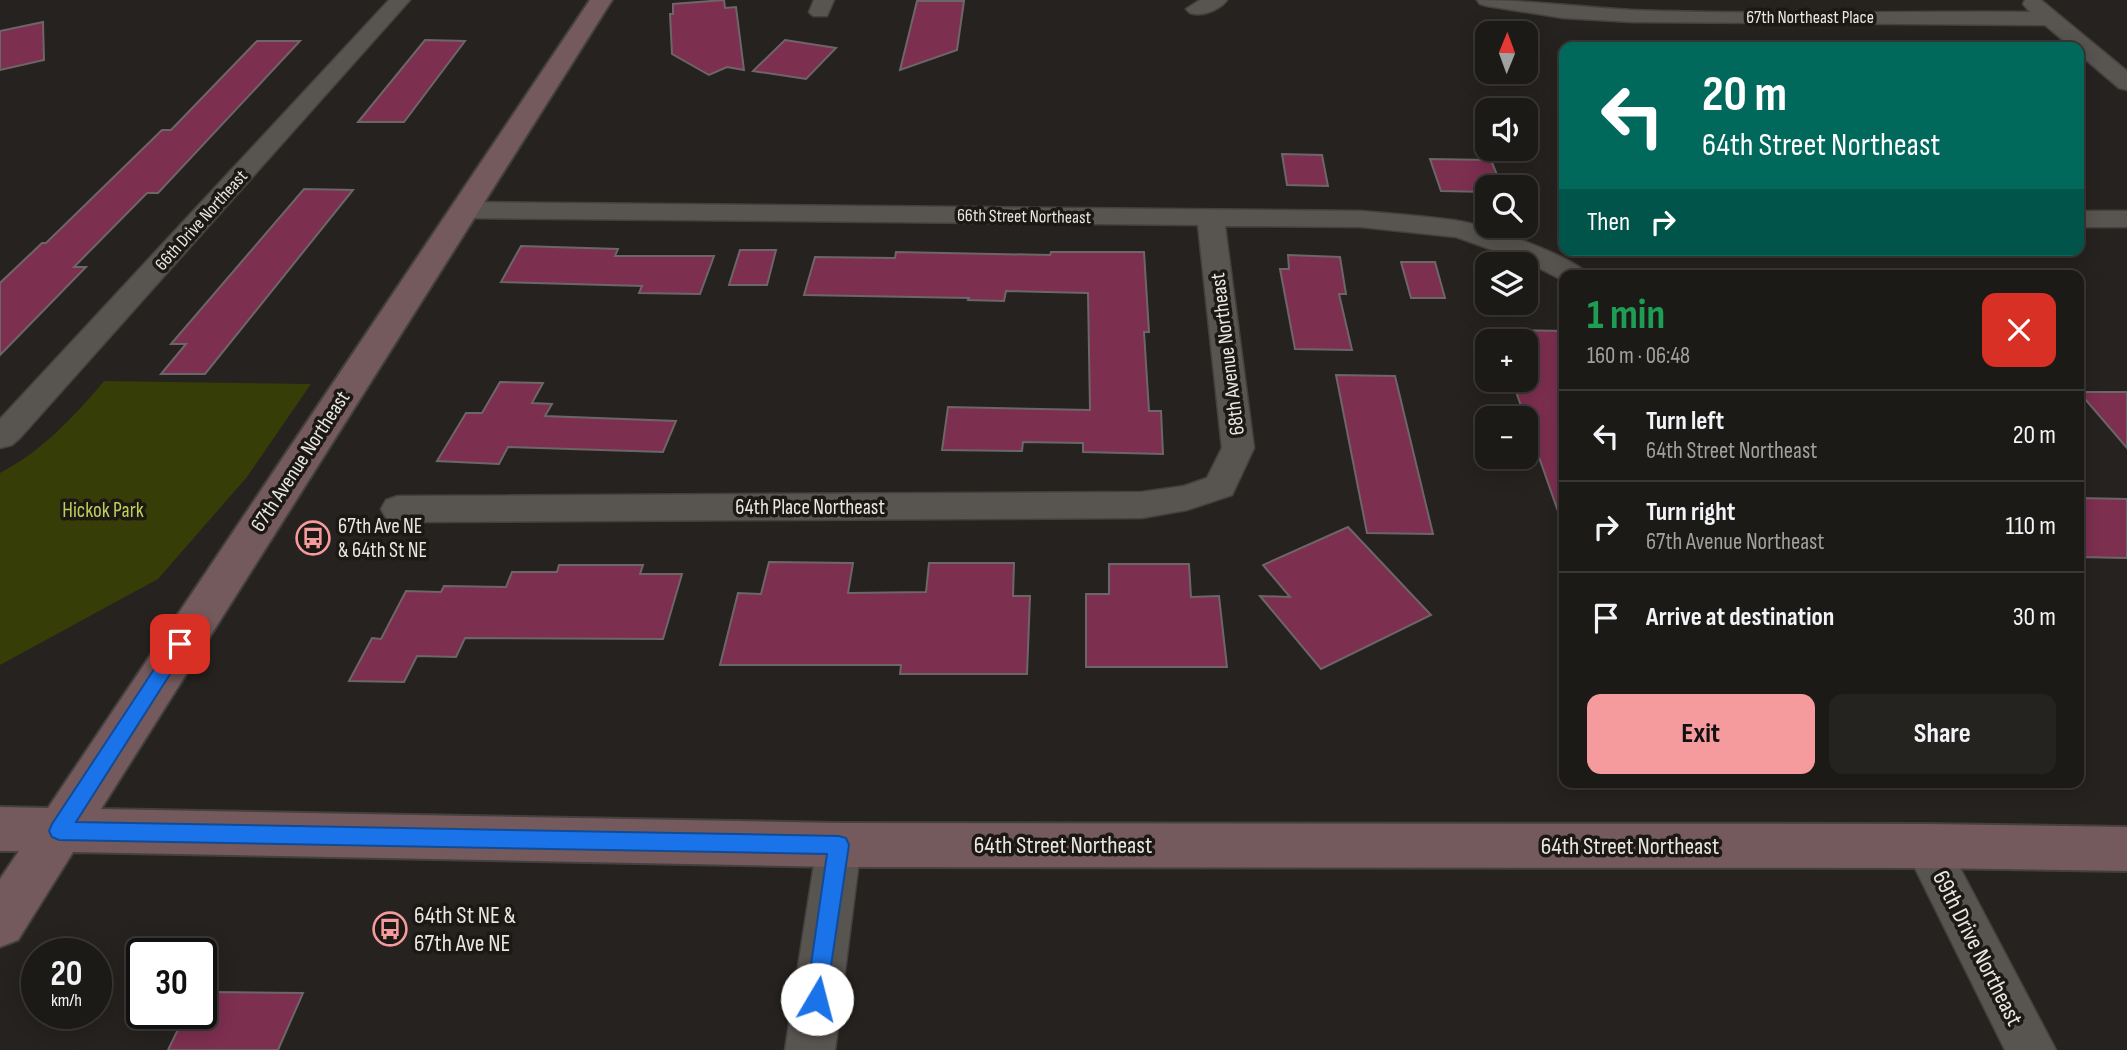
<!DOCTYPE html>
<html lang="en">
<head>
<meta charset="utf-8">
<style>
  :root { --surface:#1c1a17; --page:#252320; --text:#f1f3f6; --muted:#a0a1a1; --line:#3a3836; --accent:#f59b9d }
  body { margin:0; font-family:"Sofia Sans Condensed",sans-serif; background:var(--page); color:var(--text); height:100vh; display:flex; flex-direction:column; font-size:26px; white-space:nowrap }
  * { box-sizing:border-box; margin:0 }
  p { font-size:23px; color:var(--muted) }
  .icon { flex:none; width:38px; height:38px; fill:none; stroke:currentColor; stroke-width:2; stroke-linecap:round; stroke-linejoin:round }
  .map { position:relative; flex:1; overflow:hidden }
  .drawer { position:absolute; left:1559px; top:270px; width:525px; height:518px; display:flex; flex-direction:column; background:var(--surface); border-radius:14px; box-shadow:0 4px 18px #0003,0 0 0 2px var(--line) }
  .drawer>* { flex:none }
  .banner { position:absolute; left:1559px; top:42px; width:525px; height:214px; border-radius:14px; box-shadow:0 4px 18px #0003,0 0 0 2px var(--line); background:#00695c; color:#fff; overflow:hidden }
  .needle { width:46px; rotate:1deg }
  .buttons { position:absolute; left:1475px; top:21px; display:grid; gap:14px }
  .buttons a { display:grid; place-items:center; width:63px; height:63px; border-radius:14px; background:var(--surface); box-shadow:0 4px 18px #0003,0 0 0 2px var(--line); font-size:35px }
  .speed { position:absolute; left:21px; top:938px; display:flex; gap:14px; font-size:35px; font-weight:700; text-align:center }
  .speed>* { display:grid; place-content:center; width:91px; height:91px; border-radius:50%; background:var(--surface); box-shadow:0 4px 18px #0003,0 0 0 2px var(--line); line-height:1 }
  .speed small { font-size:18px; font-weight:400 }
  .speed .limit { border:4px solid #111; border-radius:10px; background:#fff; color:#111 }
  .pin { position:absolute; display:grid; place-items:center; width:60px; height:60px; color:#fff; margin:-30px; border-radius:14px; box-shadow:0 4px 10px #0006 }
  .me { position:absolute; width:77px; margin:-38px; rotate:8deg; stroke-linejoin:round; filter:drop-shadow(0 0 5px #0008) }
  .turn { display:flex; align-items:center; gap:24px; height:147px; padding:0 28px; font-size:32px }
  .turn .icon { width:91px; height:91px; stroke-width:2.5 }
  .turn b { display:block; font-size:49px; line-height:60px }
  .then { display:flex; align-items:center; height:66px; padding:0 28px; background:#0003; gap:14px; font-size:26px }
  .round { display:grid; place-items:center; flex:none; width:74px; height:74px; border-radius:14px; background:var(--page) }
  .head { display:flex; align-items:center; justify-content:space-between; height:119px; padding:0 28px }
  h1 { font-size:42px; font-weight:700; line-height:52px; color:#1e9e55 }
  .primary-button { display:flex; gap:14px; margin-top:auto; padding:14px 28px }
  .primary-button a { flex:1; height:80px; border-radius:14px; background:var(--accent); color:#111; font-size:28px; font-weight:700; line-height:80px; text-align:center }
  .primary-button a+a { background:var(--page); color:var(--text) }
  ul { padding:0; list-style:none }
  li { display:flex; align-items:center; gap:21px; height:91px; padding:0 28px; border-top:2px solid var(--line) }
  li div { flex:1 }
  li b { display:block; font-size:26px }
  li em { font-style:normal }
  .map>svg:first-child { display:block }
</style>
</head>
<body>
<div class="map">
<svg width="2127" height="1050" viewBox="0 0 2127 1050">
  <rect width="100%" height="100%" fill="#26221f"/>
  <path fill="#363d06" d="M104,381L311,384L247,477L158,579L0,665V473C43,450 73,418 104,381Z"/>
  <g fill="#7d2f4f" stroke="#6d6668" stroke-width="2">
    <polygon points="724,0 725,8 736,7 744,70 727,67 709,75 672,54 670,14 673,14 673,4"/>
    <polygon points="917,1 964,1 957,50 900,70"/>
    <polygon points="43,22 44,60 0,70 0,31"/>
    <polygon points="425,40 465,41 404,122 358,122"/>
    <polygon points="785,40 836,48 806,79 753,71"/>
    <polygon points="257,41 300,41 158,193 147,193 74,267 86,267 0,355 0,283 42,243 46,243 162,130 171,130"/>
    <polygon points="1282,154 1322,155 1328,186 1287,185"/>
    <polygon points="1430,159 1491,160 1502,187 1488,187 1488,192 1441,191"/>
    <polygon points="304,189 353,190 205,374 161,374 186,344 171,344"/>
    <polygon points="521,246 618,249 615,256 714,256 700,294 639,293 642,286 501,282"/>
    <polygon points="740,250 776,250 767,285 729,285"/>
    <polygon points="896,252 1050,255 1051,252 1144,252 1149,332 1144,332 1149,411 1161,411 1163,454 1083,452 1083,443 1023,442 1022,451 942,450 948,407 1090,410 1088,293 1006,291 1004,301 968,300 969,298 804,295 815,257 895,258"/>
    <polygon points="1288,255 1340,257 1346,294 1339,294 1352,350 1295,349 1280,269 1289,269"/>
    <polygon points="1401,262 1435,262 1445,298 1411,298"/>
    <polygon points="1514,330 1564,331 1564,517 1560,517 1514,386 1534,387 1526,364 1526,341 1518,341"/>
    <polygon points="1336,375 1395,376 1433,534 1367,533"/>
    <polygon points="500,382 543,383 532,403 552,404 545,416 676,421 663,452 508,447 499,464 437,461 466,413 482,413"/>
    <polygon points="2079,392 2127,392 2127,448"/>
    <polygon points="2079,498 2127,499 2127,558 2079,557"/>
    <polygon points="1348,527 1431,615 1321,669 1260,596 1290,597 1263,565"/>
    <polygon points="769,562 853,563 848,593 926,592 929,563 1014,563 1013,596 1030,596 1027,674 900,674 901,665 720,665 738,593 761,594"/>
    <polygon points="1109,564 1189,564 1191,597 1219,596 1227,667 1086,667 1086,594 1109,594"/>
    <polygon points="559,565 643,565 640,574 682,574 663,639 465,638 456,657 417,656 404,682 349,681 372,638 381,639 406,591 441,592 444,586 506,587 512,572 557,572"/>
    <polygon points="211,992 303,993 278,1050 168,1050 183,1019 197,1020"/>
  </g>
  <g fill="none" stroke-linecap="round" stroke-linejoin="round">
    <defs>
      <g id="street">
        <polygon points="389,0 410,0 20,438 12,445 0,448 0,419"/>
        <polygon points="814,0 834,0 827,16 813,16 809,12"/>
        <path d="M1200,0H1227C1220,10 1202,17 1190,13L1186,9Z"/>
        <path d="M1477,0C1528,0 1579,7 1631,10C1763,15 1897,11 2030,12L2023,4L2025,0H2041L2127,71V90L2119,88L2079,54V47H2071L2045,25L1632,22L1563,18L1487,6L1480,4Z"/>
        <path d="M465,202L1361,211C1393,214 1426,216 1459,221C1482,224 1576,257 1588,275H1564V281L1529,263L1456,237L1361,227L1225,226L1254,448L1232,495L1187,510L1142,518L398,522L386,518L381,509L386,500L398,496L1142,492L1184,486L1207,478L1222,448L1198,225L465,218L456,216L452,210L456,204Z"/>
        <rect x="2079" y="211" width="48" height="16"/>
        <polygon points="839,825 854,831 861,845 835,1050 785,1050 817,845 824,831"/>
        <polygon points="1926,826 1941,832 2056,1050 2005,1050 1904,846 1911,832"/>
      </g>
      <polygon id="secondary" points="590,0 612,0 101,809 839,823 1926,824 2127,827 2127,871 1926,868 839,867 73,852 18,940 0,947 0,879 19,851 0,851 0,807 48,808"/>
    </defs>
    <use href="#street" stroke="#43403e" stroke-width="3"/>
    <use href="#secondary" stroke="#43403e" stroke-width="4"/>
    <use href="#street" fill="#585450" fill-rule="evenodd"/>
    <use href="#secondary" fill="#745a5c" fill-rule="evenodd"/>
  </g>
  <polygon fill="#1a73e8" stroke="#114b97" stroke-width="2" points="180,637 186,639 189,644 186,649 76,822 839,836 846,838 849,845 825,1006 817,1010 810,1006 806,999 827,854 59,840 52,837 49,831 52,824 174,639"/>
  <defs>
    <symbol id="bus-ring" viewBox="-11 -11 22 22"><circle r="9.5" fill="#1c1915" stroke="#f59b9d" stroke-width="1.5"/><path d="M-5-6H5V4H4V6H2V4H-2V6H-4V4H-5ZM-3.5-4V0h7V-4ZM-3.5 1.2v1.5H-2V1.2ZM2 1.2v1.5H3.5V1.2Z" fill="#f59b9d"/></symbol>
  </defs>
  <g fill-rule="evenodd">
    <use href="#bus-ring" x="294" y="519" width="38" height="38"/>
    <use href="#bus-ring" x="371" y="910" width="38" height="38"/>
  </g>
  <g text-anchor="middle" stroke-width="7" stroke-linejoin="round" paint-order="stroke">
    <g font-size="18" fill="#e9e6e4" stroke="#1c1915">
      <text x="1810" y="23">67th Northeast Place</text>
      <text transform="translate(1024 216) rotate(1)" y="6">66th Street Northeast</text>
      <text transform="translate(201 220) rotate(-48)" y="6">66th Drive Northeast</text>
    </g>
    <g font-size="21" fill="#e9e6e4" stroke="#1c1915">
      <text transform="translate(1227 354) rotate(-97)" y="7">68th Avenue Northeast</text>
      <text transform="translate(300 461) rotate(-57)" y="7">67th Avenue Northeast</text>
      <text x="810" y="514">64th Place Northeast</text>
    </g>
    <g font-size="21" fill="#becf59" stroke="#1c1915">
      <text x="103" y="517">Hickok Park</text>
    </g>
    <g font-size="21" fill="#e9e6e4" stroke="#1c1915" text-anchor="start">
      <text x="338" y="533">67th Ave NE<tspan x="338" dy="24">&amp; 64th St NE</tspan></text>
    </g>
    <g font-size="24" fill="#e9e6e4" stroke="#1c1915">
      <text x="1063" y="853">64th Street Northeast</text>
      <text x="1630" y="854">64th Street Northeast</text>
      <text transform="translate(1978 948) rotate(63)" y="8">69th Drive Northeast</text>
    </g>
    <g font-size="24" fill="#e9e6e4" stroke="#1c1915" text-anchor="start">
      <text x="414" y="923">64th St NE &amp;<tspan x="414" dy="28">67th Ave NE</tspan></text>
    </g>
  </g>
</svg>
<div class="buttons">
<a><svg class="needle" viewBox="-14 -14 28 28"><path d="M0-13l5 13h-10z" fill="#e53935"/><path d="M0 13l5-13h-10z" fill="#a0a1a1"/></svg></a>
<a><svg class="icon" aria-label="sound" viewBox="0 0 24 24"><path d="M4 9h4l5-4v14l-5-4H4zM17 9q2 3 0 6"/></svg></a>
<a><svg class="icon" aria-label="search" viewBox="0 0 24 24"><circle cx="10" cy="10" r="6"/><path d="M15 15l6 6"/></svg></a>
<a><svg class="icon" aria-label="layers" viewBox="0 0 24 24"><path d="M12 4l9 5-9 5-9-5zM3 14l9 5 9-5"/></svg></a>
<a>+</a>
<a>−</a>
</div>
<div class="speed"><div>20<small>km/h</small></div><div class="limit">30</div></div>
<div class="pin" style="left:180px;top:644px;background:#d93025"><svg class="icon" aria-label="arrive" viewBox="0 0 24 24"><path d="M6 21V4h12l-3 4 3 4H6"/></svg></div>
<svg class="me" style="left:817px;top:999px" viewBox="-20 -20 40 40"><circle r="19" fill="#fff"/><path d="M0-13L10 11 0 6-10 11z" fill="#1a73e8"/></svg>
<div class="banner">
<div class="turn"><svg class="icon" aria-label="left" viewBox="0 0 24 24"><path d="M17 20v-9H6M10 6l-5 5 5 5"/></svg><div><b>20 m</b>64th Street Northeast</div></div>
<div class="then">Then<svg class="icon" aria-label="right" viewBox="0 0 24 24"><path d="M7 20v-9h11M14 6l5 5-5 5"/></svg></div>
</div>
<section class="drawer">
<div class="head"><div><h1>1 min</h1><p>160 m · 06:48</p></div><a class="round" style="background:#d93025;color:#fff"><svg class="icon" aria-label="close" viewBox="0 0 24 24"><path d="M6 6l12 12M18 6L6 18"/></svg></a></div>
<ul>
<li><svg class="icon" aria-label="left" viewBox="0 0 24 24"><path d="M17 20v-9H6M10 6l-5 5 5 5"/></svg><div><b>Turn left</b><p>64th Street Northeast</p></div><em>20 m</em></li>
<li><svg class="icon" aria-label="right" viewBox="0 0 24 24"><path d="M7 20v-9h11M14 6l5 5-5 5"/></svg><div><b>Turn right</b><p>67th Avenue Northeast</p></div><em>110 m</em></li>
<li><svg class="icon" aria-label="arrive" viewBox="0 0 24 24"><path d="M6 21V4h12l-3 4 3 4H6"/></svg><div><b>Arrive at destination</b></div><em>30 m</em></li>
</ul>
<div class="primary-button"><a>Exit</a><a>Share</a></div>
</section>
</div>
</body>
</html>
